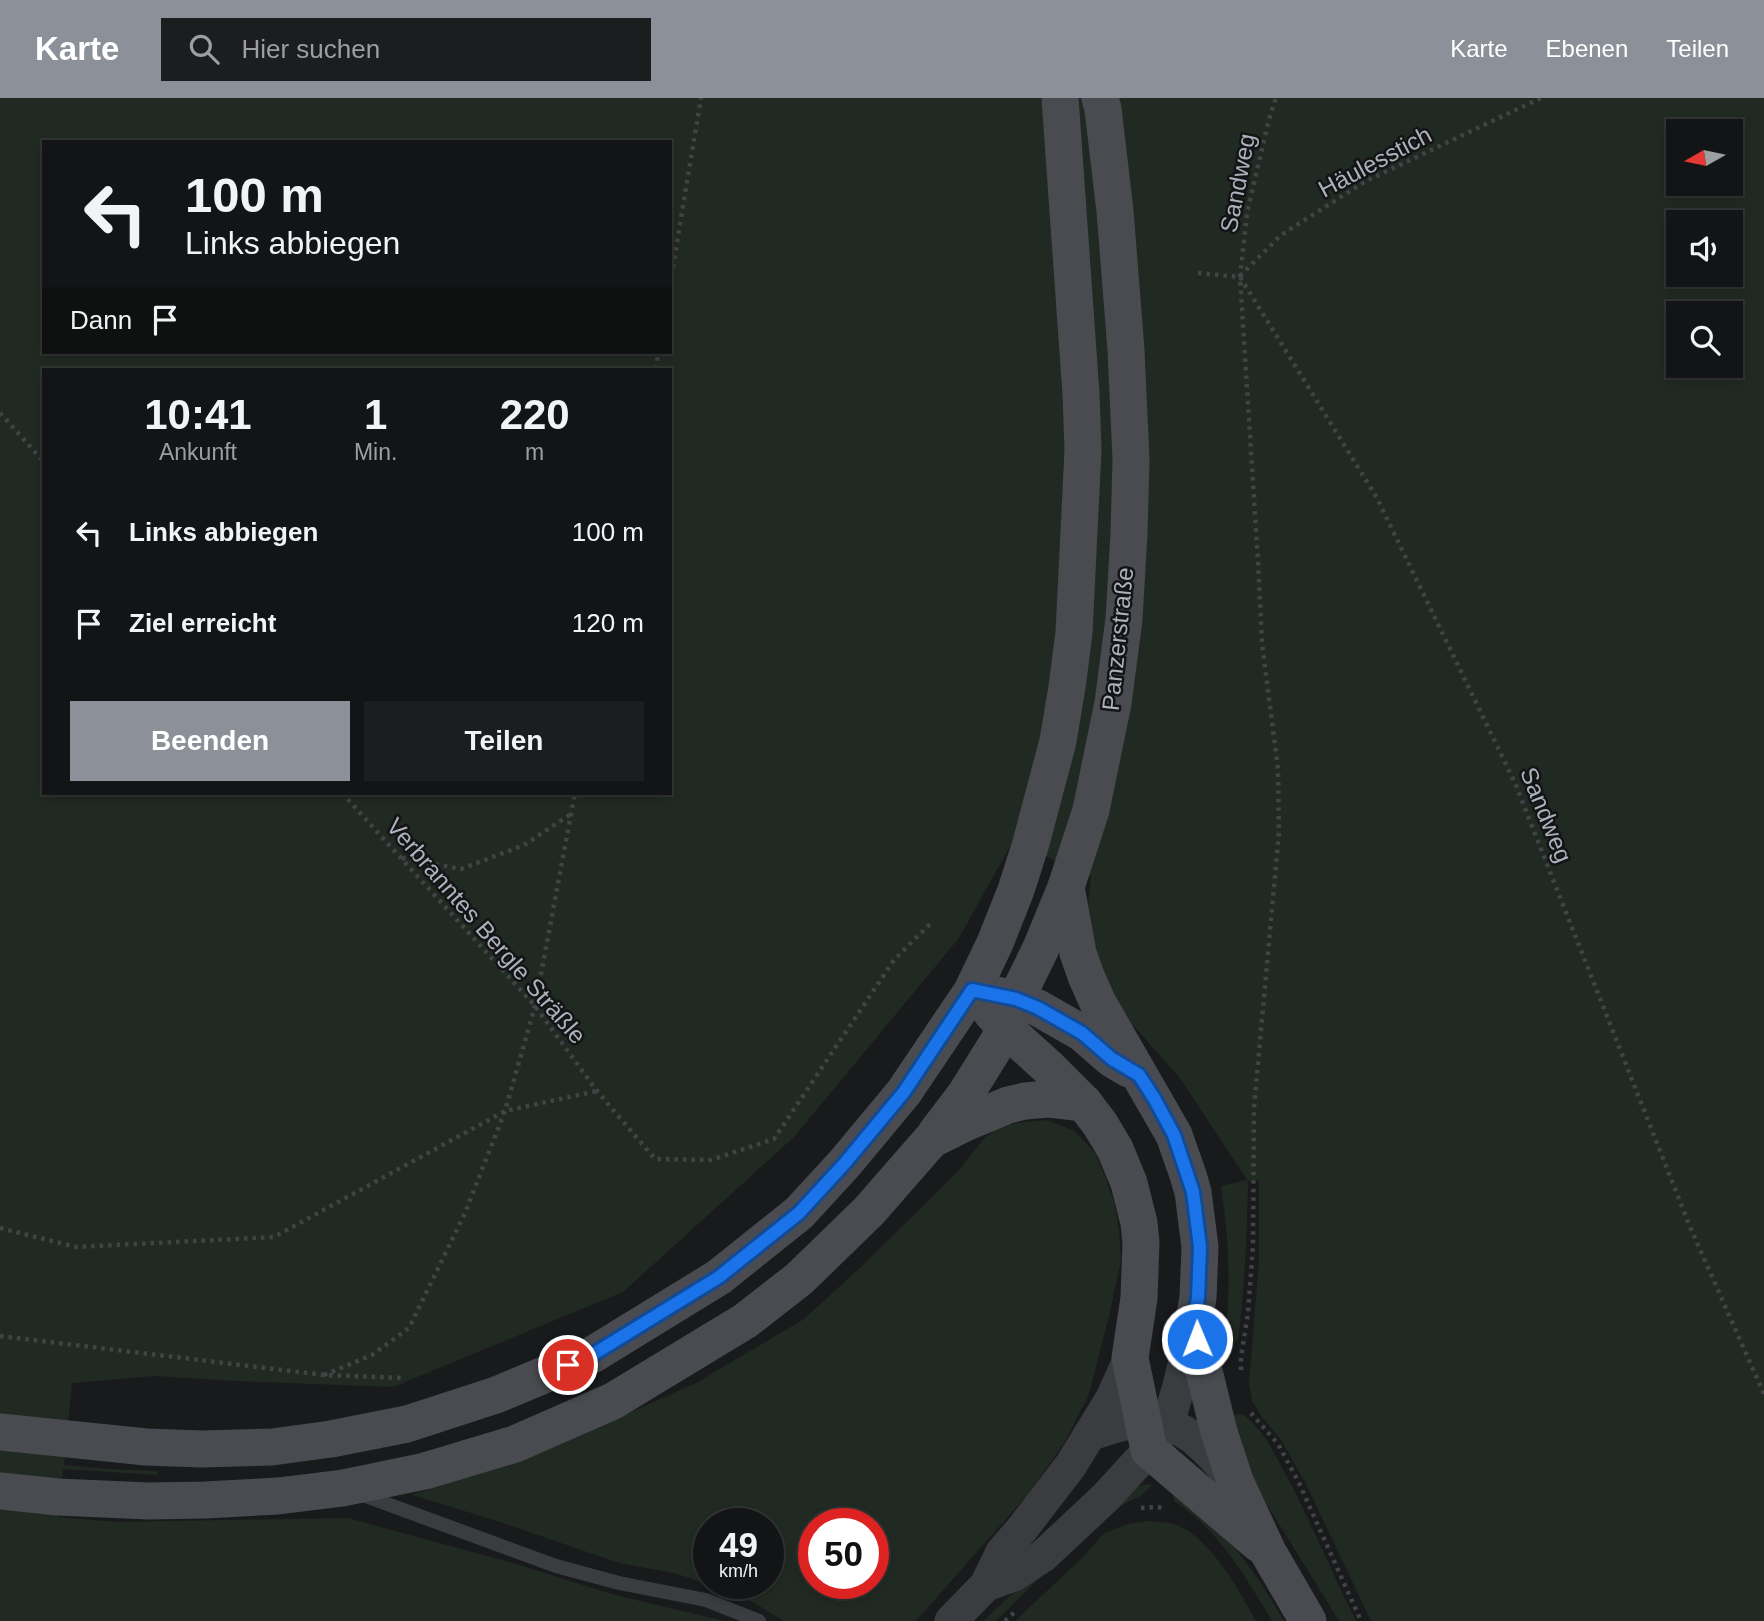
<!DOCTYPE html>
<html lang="de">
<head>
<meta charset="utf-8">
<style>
  :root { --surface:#131415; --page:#1c1d1e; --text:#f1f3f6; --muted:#9d9ea0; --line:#323334; --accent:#8c9099 }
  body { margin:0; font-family:Helvetica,sans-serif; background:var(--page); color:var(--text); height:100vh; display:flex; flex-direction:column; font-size:26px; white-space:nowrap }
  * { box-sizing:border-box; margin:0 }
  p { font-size:23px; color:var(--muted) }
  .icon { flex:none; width:38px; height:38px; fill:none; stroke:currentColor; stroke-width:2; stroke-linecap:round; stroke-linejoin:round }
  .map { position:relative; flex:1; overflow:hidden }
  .details { position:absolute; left:42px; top:270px; width:630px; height:427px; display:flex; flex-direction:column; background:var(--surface); border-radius:0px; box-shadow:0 4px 10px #0003,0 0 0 2px var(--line) }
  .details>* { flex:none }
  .banner { position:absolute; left:42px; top:42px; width:630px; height:214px; border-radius:0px; box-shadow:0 4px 10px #0003,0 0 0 2px var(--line); background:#131415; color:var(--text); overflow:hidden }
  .needle { width:46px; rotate:261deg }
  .controls { position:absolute; left:1666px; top:21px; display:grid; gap:14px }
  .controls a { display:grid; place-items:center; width:77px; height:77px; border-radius:0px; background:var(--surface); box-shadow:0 4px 10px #0003,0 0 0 2px var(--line); font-size:35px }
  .speed { position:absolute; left:693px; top:1410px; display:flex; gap:14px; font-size:35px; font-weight:700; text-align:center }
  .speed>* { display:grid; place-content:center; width:91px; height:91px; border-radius:50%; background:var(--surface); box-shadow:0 4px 10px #0003,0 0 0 2px var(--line); line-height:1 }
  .speed small { font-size:18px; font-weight:400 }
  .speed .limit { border:10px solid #d22; background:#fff; color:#111 }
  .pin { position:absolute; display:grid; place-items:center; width:60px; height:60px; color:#fff; margin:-30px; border:4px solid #fff; border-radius:50%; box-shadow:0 2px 7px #0007 }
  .me { position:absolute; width:77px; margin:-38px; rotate:359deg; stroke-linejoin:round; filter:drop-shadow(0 0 5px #0008) }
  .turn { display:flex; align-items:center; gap:24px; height:147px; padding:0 28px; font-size:32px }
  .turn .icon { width:91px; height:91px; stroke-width:2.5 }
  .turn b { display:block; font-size:49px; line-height:60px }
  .then { display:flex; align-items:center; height:66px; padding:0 28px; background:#0003; gap:14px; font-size:26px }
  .eta { display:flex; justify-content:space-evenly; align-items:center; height:119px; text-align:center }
  .eta b { font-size:42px; font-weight:700; line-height:49px }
  .action { display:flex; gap:14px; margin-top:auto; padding:14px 28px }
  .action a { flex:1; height:80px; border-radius:0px; background:var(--accent); color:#fff; font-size:28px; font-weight:700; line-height:80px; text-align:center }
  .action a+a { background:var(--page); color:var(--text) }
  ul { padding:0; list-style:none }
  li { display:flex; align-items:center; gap:21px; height:91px; padding:0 28px }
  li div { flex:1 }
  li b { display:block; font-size:26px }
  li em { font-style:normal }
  header { display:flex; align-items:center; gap:42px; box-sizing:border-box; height:98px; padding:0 35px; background:var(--accent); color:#fff }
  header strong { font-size:33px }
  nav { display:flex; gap:38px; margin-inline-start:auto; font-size:24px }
  .search { width:490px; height:63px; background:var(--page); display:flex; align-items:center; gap:18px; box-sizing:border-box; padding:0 24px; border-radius:0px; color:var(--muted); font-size:26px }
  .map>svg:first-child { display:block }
</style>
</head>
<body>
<header>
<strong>Karte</strong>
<div class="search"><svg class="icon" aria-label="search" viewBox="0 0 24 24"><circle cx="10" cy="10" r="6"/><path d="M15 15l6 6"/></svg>Hier suchen</div>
<nav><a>Karte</a><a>Ebenen</a><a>Teilen</a></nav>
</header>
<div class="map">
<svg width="1764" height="1523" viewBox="0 0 1764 1523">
  <rect width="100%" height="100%" fill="#191a1c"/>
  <g fill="#212a22" fill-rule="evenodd">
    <path d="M0,0H1764V1523H1371L1304,1382L1281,1342L1261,1318L1252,1303L1249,1285L1259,1163V1082L1248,1083C1247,1136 1245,1189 1238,1242L1234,1245H1230C1222,1233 1227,1221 1228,1208C1230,1167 1227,1128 1221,1088L1247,1082L1180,980L1106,897L1086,825L1091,779L1013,743L959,840L794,1039L623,1194L393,1289L235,1283L155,1278L72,1285L64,1367L108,1371L158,1373L157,1377L63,1371L58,1419L117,1424L348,1420L516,1466L615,1497L725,1523H0ZM1678,33H1731V86H1678ZM44,44H670V254H44ZM1678,124H1731V177H1678ZM1678,215H1731V268H1678ZM44,271H670V695H44Z"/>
    <path d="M1047,1022L1075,1033L1095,1055L1104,1075L1114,1104L1119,1132L1121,1162L1109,1218L1089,1296L1065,1344L1029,1395L916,1523H784L756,1506L720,1490L674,1475L619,1465L497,1423L412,1397L537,1356L696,1285L804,1221L862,1168L958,1073L985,1039L1000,1029L1015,1025ZM709,1426H768V1486H709ZM814,1426H873V1486H814Z"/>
    <path d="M1242,1316C1262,1329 1275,1356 1286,1377C1311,1424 1332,1475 1356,1523H1339L1250,1379L1227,1321L1235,1317Z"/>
    <path d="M1153,1386L1142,1397L1115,1411L1052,1468L996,1523H983L1109,1406C1125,1395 1133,1387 1153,1386Z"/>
    <path d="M1172,1392L1236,1451L1261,1485L1284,1523H1272C1245,1478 1219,1432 1174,1403Z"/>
    <path d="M1150,1423C1158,1424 1170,1424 1177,1427C1212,1442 1238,1491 1256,1523H1015L1085,1457L1104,1435L1128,1426Z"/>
  </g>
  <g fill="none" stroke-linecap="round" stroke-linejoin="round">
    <g stroke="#414347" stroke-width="4.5" stroke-dasharray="3.5 5" stroke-linecap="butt">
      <polyline points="1198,175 1240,179 1377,400 1515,685 1690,1129 1764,1296"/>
      <polyline points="1240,178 1281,137 1366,83 1541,0"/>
      <polyline points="670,186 701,0"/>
      <polyline points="655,271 659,254"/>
      <polyline points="0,315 44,364"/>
      <polyline points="342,695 535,908 597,993 655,1061 711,1062 774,1041 894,862 933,823"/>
      <polyline points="402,760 461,771 524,747 571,716"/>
      <polyline points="0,1130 76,1149 274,1139 505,1013 597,993"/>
      <polyline points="0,1238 324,1277 405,1280"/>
      <polyline points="1241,1272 1241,1259 1248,1215 1253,1148 1254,1009 1279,734 1278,671 1262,545 1258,464 1240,179 1247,115 1269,21 1276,0"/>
      <polyline points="324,1277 372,1257 409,1230 465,1115 505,1013 535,908 575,695"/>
      <polyline points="1251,1315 1278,1346 1299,1385 1361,1523"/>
      <polyline points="1141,1410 1158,1409 1164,1411"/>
      <polyline points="1005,1523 1017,1512"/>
    </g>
    <polyline stroke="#3b3c40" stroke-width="14" points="360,1396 556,1468 619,1485 706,1502 759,1523"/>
    <g stroke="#3b3c40" stroke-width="33">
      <path d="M1090,1336C1105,1332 1129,1323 1143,1323C1185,1321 1210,1355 1235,1383"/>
      <polyline points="986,1487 1014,1477 1043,1458 1106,1399 1149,1352 1168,1325 1179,1288 1194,1225"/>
      <polyline points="951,1523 986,1487 1002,1454 1022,1431 1071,1367 1112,1300 1130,1260"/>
    </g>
    <g stroke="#494b50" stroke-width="37">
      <polyline points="1066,789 1078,855 1086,878 1098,905 1174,1037 1188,1077 1193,1094 1200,1149 1198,1200 1194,1222 1201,1261 1219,1334 1235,1383 1268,1454 1308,1523"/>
      <polyline points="992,896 1016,901 1038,910 1082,935 1112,961 1129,971"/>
      <polyline points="991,914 1006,931 1049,970 1084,1005 1100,1026 1115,1051 1129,1085 1139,1125 1141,1144 1139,1200 1130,1260 1149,1352 1259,1446"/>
      <polyline points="936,1035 965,997 1006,931 1016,901 1041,850 1066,789 1091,712 1113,605 1124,521 1129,436 1131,361 1126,252 1115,113 1103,11 1100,0"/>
      <polyline points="0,1334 146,1349 202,1351 272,1349 331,1341 407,1326 496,1297 592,1257 719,1179 799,1115 845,1065 904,994 972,893 995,845 1016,792 1031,745 1058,643 1067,589 1074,535 1083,352 1081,296 1060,0"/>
      <polyline points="0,1393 58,1399 149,1403 205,1402 278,1398 343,1390 425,1373 515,1346 613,1303 745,1223 799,1181 869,1113 931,1042 965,1025 1008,1007 1025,1003 1049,1001 1084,1005"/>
    </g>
  </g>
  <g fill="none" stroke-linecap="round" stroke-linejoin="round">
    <defs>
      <polyline id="route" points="568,1267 592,1257 719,1179 799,1115 845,1065 904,994 972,892 1016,901 1038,910 1082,935 1112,961 1139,977 1154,1000 1174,1037 1193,1094 1200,1149 1198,1200 1194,1222 1197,1241"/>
    </defs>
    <use href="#route" stroke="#114b97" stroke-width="18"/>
    <use href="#route" stroke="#1a73e8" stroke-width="12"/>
  </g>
  <g text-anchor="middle" stroke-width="5" stroke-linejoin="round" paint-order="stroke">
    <g font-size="24" fill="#acb2bb" stroke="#141417">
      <text transform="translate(1375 64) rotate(-28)" y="8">Häulesstich</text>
      <text transform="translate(1238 85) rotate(-79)" y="8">Sandweg</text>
      <text transform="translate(1118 541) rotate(-84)" y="8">Panzerstraße</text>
      <text transform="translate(1546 717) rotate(68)" y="8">Sandweg</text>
      <text transform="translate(486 833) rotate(49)" y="8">Verbranntes Bergle Sträßle</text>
    </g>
  </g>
</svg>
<div class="controls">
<a><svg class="needle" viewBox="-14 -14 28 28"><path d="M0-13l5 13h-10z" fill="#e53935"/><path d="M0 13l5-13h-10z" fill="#9d9ea0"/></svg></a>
<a><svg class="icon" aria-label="sound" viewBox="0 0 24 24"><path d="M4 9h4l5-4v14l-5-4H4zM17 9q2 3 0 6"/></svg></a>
<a><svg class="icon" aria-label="search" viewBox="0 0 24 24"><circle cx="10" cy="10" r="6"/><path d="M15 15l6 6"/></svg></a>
</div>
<div class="speed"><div>49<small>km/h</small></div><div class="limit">50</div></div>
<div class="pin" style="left:568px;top:1267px;background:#d93025"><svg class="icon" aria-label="arrive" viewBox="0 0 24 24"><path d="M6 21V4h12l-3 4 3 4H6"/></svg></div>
<svg class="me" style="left:1197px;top:1241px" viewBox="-20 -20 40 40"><circle r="17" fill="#1a73e8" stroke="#fff" stroke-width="3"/><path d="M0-11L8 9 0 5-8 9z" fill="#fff"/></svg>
<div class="banner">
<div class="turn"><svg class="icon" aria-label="left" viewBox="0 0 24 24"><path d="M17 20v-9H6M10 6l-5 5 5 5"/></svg><div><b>100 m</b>Links abbiegen</div></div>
<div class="then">Dann<svg class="icon" aria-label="arrive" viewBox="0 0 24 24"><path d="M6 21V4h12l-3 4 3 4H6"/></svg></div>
</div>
<section class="details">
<div class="eta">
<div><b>10:41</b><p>Ankunft</p></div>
<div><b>1</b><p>Min.</p></div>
<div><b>220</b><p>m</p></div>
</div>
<ul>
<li><svg class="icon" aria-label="left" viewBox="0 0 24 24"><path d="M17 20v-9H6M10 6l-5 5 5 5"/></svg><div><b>Links abbiegen</b></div><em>100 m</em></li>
<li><svg class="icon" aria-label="arrive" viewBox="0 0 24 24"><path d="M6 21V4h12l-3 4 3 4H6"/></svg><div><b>Ziel erreicht</b></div><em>120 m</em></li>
</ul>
<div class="action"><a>Beenden</a><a>Teilen</a></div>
</section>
</div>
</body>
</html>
